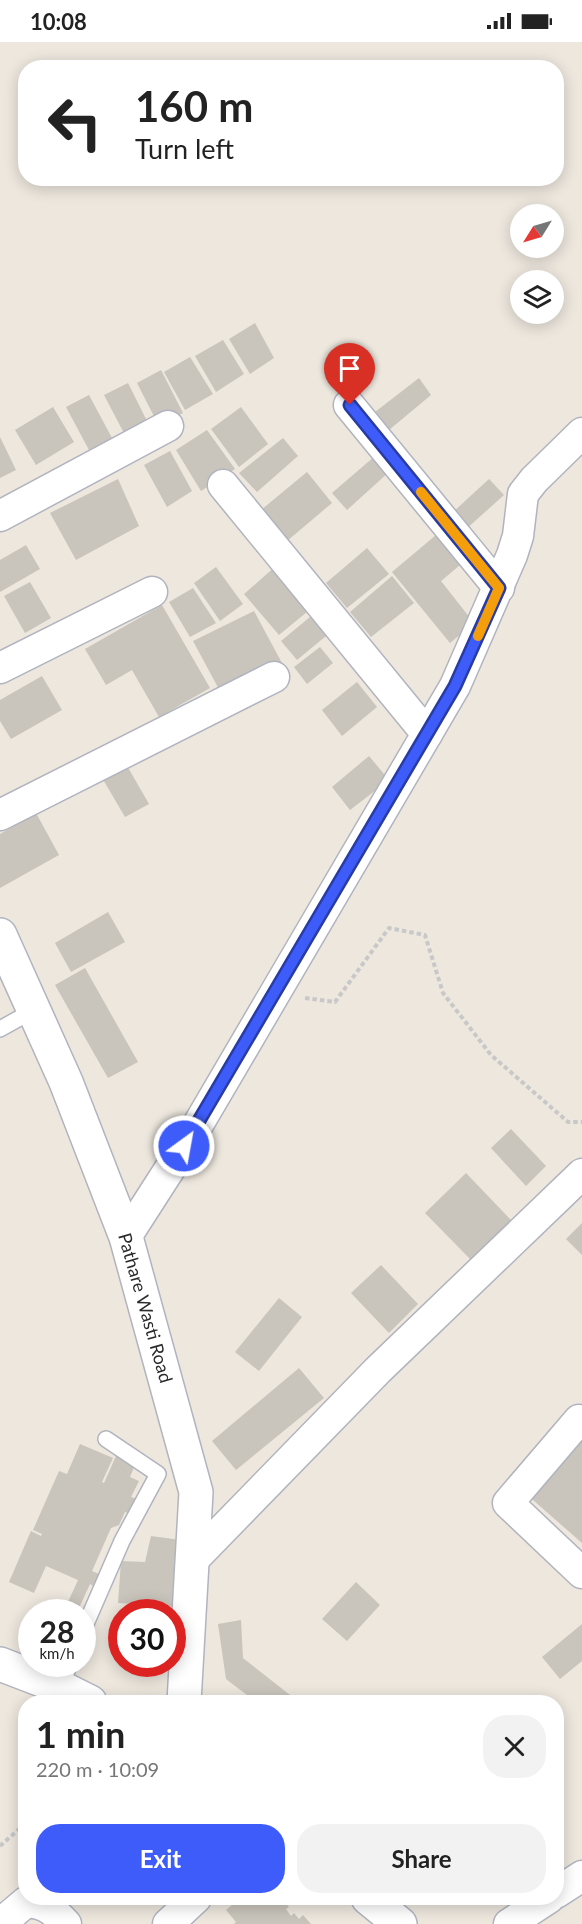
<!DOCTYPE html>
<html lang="en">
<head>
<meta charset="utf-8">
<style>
  :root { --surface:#fff; --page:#f2f2f2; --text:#222; --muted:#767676; --accent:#3e5cfa }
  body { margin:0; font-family:Lato,sans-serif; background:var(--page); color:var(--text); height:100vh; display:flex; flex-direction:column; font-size:22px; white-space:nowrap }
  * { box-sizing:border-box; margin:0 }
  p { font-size:20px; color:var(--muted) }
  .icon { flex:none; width:33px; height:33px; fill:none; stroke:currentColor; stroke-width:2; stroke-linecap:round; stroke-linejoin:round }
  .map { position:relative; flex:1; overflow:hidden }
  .details { position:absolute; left:18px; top:1653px; width:546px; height:210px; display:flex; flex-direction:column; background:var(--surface); border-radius:24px; box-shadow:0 3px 15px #0003 }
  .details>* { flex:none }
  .hud { position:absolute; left:18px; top:18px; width:546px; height:126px; border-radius:24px; box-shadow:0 3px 15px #0003; background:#fff; color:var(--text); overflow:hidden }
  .needle { width:39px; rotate:233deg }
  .controls { position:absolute; left:510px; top:162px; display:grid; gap:12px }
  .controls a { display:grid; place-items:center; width:54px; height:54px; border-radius:50%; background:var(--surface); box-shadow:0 3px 15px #0003; font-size:30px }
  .speed { position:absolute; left:18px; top:1557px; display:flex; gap:12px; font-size:30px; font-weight:700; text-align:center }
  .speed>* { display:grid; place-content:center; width:78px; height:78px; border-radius:50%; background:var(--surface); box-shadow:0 3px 15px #0003; line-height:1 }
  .speed small { font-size:15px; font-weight:400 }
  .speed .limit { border:9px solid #d22; background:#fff; color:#111 }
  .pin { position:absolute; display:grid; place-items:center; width:51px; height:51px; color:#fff; margin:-62px -26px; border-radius:50% 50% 50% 0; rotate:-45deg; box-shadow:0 0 6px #0007 }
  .pin .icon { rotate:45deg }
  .me { position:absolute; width:66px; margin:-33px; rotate:32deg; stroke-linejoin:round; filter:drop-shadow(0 0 4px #0008) }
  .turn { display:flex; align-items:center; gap:21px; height:126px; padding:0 18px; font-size:27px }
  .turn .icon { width:78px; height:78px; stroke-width:2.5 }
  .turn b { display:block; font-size:42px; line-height:51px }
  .round { display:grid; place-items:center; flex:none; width:63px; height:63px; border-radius:24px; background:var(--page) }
  .head { display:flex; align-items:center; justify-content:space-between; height:102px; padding:0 18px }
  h1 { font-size:36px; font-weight:700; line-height:45px }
  .cta { display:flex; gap:12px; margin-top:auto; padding:12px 18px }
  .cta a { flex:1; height:69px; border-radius:24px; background:var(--accent); color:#fff; font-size:24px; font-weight:700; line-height:69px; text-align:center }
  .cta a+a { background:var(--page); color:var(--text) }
  .status { display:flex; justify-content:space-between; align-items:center; height:42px; padding:0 30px; background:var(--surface); direction:ltr }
  .status svg { height:16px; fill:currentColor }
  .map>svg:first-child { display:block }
</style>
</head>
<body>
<div class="status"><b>10:08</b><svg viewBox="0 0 49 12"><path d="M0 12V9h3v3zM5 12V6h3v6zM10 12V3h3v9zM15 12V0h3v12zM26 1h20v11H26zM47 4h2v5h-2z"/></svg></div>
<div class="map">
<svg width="582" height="1882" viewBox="0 0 582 1882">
  <rect width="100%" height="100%" fill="#ede7de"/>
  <g fill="#c9c5bc">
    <polygon points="255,281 274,316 250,332 229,297"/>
    <polygon points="223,298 244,332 216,350 195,314"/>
    <polygon points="190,315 213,352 185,368 164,330"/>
    <polygon points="161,328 183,371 159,384 137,341"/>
    <polygon points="419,336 431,353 389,388 375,370"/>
    <polygon points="128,341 149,383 126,395 104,353"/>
    <polygon points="89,353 112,396 89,408 66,365"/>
    <polygon points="53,365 74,400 36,423 15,388"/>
    <polygon points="241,365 268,402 239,425 211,387"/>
    <polygon points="207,388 235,427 201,449 176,408"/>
    <polygon points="0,395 16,428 0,436"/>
    <polygon points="283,396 298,414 257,450 239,431"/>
    <polygon points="170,409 192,449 167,465 144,423"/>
    <polygon points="375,414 389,430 347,468 332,451"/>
    <polygon points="307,430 332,461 287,499 261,468"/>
    <polygon points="118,437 139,484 76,518 50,471"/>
    <polygon points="489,437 504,453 465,488 451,472"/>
    <polygon points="442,488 466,518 441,539 474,581 450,601 392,530"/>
    <polygon points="26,503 40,527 0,550 0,518"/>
    <polygon points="367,506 389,532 347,566 326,541"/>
    <polygon points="277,523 313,565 279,593 244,552"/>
    <polygon points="216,525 243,562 220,579 194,541"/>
    <polygon points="392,534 414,561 371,595 350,570"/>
    <polygon points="30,540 51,576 25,591 4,554"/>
    <polygon points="193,546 216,581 190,595 169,560"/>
    <polygon points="162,563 210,646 159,675 132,628 106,643 85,607"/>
    <polygon points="254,569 282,621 221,651 193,599"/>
    <polygon points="316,570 332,589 297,618 281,599"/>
    <polygon points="320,605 333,621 307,642 294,625"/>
    <polygon points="42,634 62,668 11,697 0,679 0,658"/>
    <polygon points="357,640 377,665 342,694 322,668"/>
    <polygon points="369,714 389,738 350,768 332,745"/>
    <polygon points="122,715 149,762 125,775 98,729"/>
    <polygon points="36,771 59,813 0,846 0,792"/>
    <polygon points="108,870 125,900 71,930 55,901"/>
    <polygon points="85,926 138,1020 108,1036 55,943"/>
    <polygon points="511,1087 546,1124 526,1144 491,1106"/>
    <polygon points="466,1131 512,1179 471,1218 425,1171"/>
    <polygon points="582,1181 582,1213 566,1197"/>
    <polygon points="381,1223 418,1262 389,1291 351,1251"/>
    <polygon points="279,1256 302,1275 259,1329 235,1310"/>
    <polygon points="299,1326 324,1356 236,1428 212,1399"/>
    <polygon points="582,1392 582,1501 525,1451"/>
    <polygon points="80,1402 113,1416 102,1440 104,1441 116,1414 135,1423 130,1435 139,1439 131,1455 137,1457 131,1472 125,1470 119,1483 111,1486 92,1529 99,1532 93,1544 90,1542 79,1566 68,1560 78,1538 46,1524 34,1551 9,1540 31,1489 41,1494 42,1492 33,1488 59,1429 67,1432"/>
    <polygon points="151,1494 181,1498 176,1565 118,1561 121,1519 145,1520"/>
    <polygon points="356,1540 380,1563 347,1599 322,1577"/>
    <polygon points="241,1578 243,1616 299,1660 256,1660 226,1637 218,1582"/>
    <polygon points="582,1582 582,1619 560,1637 542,1615"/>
    <polygon points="240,1856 281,1856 289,1865 286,1867 291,1874 294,1871 299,1877 303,1873 311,1882 234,1882 236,1880 226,1868"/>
  </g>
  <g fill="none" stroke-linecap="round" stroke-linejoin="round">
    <defs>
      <g id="lane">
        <polyline points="0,987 34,968"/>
        <polyline points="82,1591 122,1499 158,1432 106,1397"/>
        <polyline points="60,1645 70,1622"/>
      </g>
      <g id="street">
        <polyline points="349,363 499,546"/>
        <polyline points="223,443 427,692"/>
        <polyline points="0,474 168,384"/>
        <polyline points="0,626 152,550"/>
        <polyline points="0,773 274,635"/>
        <polyline points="126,1195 196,1086 455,644 512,513 518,494 523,452 534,438 582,391"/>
        <polyline points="582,1381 579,1378 508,1461 582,1531"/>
        <polyline points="192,1519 378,1328 582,1132"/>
        <polyline points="556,1851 582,1834"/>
        <path d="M0,1882L26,1860C45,1861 53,1868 66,1882"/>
        <polyline points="168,1882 196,1856"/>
        <polyline points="509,1882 549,1856"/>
      </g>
      <g id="secondary">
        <polyline points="0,893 66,1040 126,1195 196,1450 184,1660"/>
        <polyline points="0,1622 60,1645 90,1660"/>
        <polyline points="368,1856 400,1882"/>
      </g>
    </defs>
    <use href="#lane" stroke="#b1b4bf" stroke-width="18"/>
    <use href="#street" stroke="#b1b4bf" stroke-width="33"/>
    <use href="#secondary" stroke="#b1b4bf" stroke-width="36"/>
    <g stroke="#c8c8c8" stroke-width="4" stroke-dasharray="4.5 3" stroke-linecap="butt">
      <polyline points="305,956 335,960 389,886 425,893 443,951 491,1013 568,1080 582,1080"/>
      <polyline points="0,1804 26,1781"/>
    </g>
    <use href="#lane" stroke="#fff" stroke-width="15"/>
    <use href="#street" stroke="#fff" stroke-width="30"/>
    <use href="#secondary" stroke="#fff" stroke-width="33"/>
  </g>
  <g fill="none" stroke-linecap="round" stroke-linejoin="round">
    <defs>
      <polyline id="route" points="184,1104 455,644 499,546 350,363"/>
    </defs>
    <use href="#route" stroke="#283ca2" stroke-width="15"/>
    <use href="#route" stroke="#3e5cfa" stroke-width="10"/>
    <polyline stroke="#f59e0b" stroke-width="10" points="421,450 499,546 478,594"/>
  </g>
  <g text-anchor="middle" stroke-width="4.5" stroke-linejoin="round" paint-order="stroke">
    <g font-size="18" fill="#2b2b2b" stroke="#fff">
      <text transform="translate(145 1266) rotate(74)" y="6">Pathare Wasti Road</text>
    </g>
  </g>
</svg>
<div class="controls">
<a><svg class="needle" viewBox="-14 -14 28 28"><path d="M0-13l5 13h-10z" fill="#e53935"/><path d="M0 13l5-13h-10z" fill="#767676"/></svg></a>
<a><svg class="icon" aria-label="layers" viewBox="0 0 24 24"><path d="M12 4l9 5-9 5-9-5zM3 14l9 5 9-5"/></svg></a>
</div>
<div class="speed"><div>28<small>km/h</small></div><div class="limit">30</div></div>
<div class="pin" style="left:350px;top:363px;background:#d93025"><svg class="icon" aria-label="arrive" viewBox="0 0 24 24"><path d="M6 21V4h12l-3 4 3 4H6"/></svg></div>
<svg class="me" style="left:184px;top:1104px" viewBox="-20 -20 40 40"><circle r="17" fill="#3e5cfa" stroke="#fff" stroke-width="3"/><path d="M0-11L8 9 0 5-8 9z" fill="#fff"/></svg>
<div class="hud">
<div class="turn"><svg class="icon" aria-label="left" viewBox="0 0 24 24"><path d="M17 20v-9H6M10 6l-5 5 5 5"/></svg><div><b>160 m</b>Turn left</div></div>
</div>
<section class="details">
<div class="head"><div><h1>1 min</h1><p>220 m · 10:09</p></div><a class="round"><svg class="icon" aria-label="close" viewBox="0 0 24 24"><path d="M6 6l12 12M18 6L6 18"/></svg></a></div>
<div class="cta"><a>Exit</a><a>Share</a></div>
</section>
</div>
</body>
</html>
